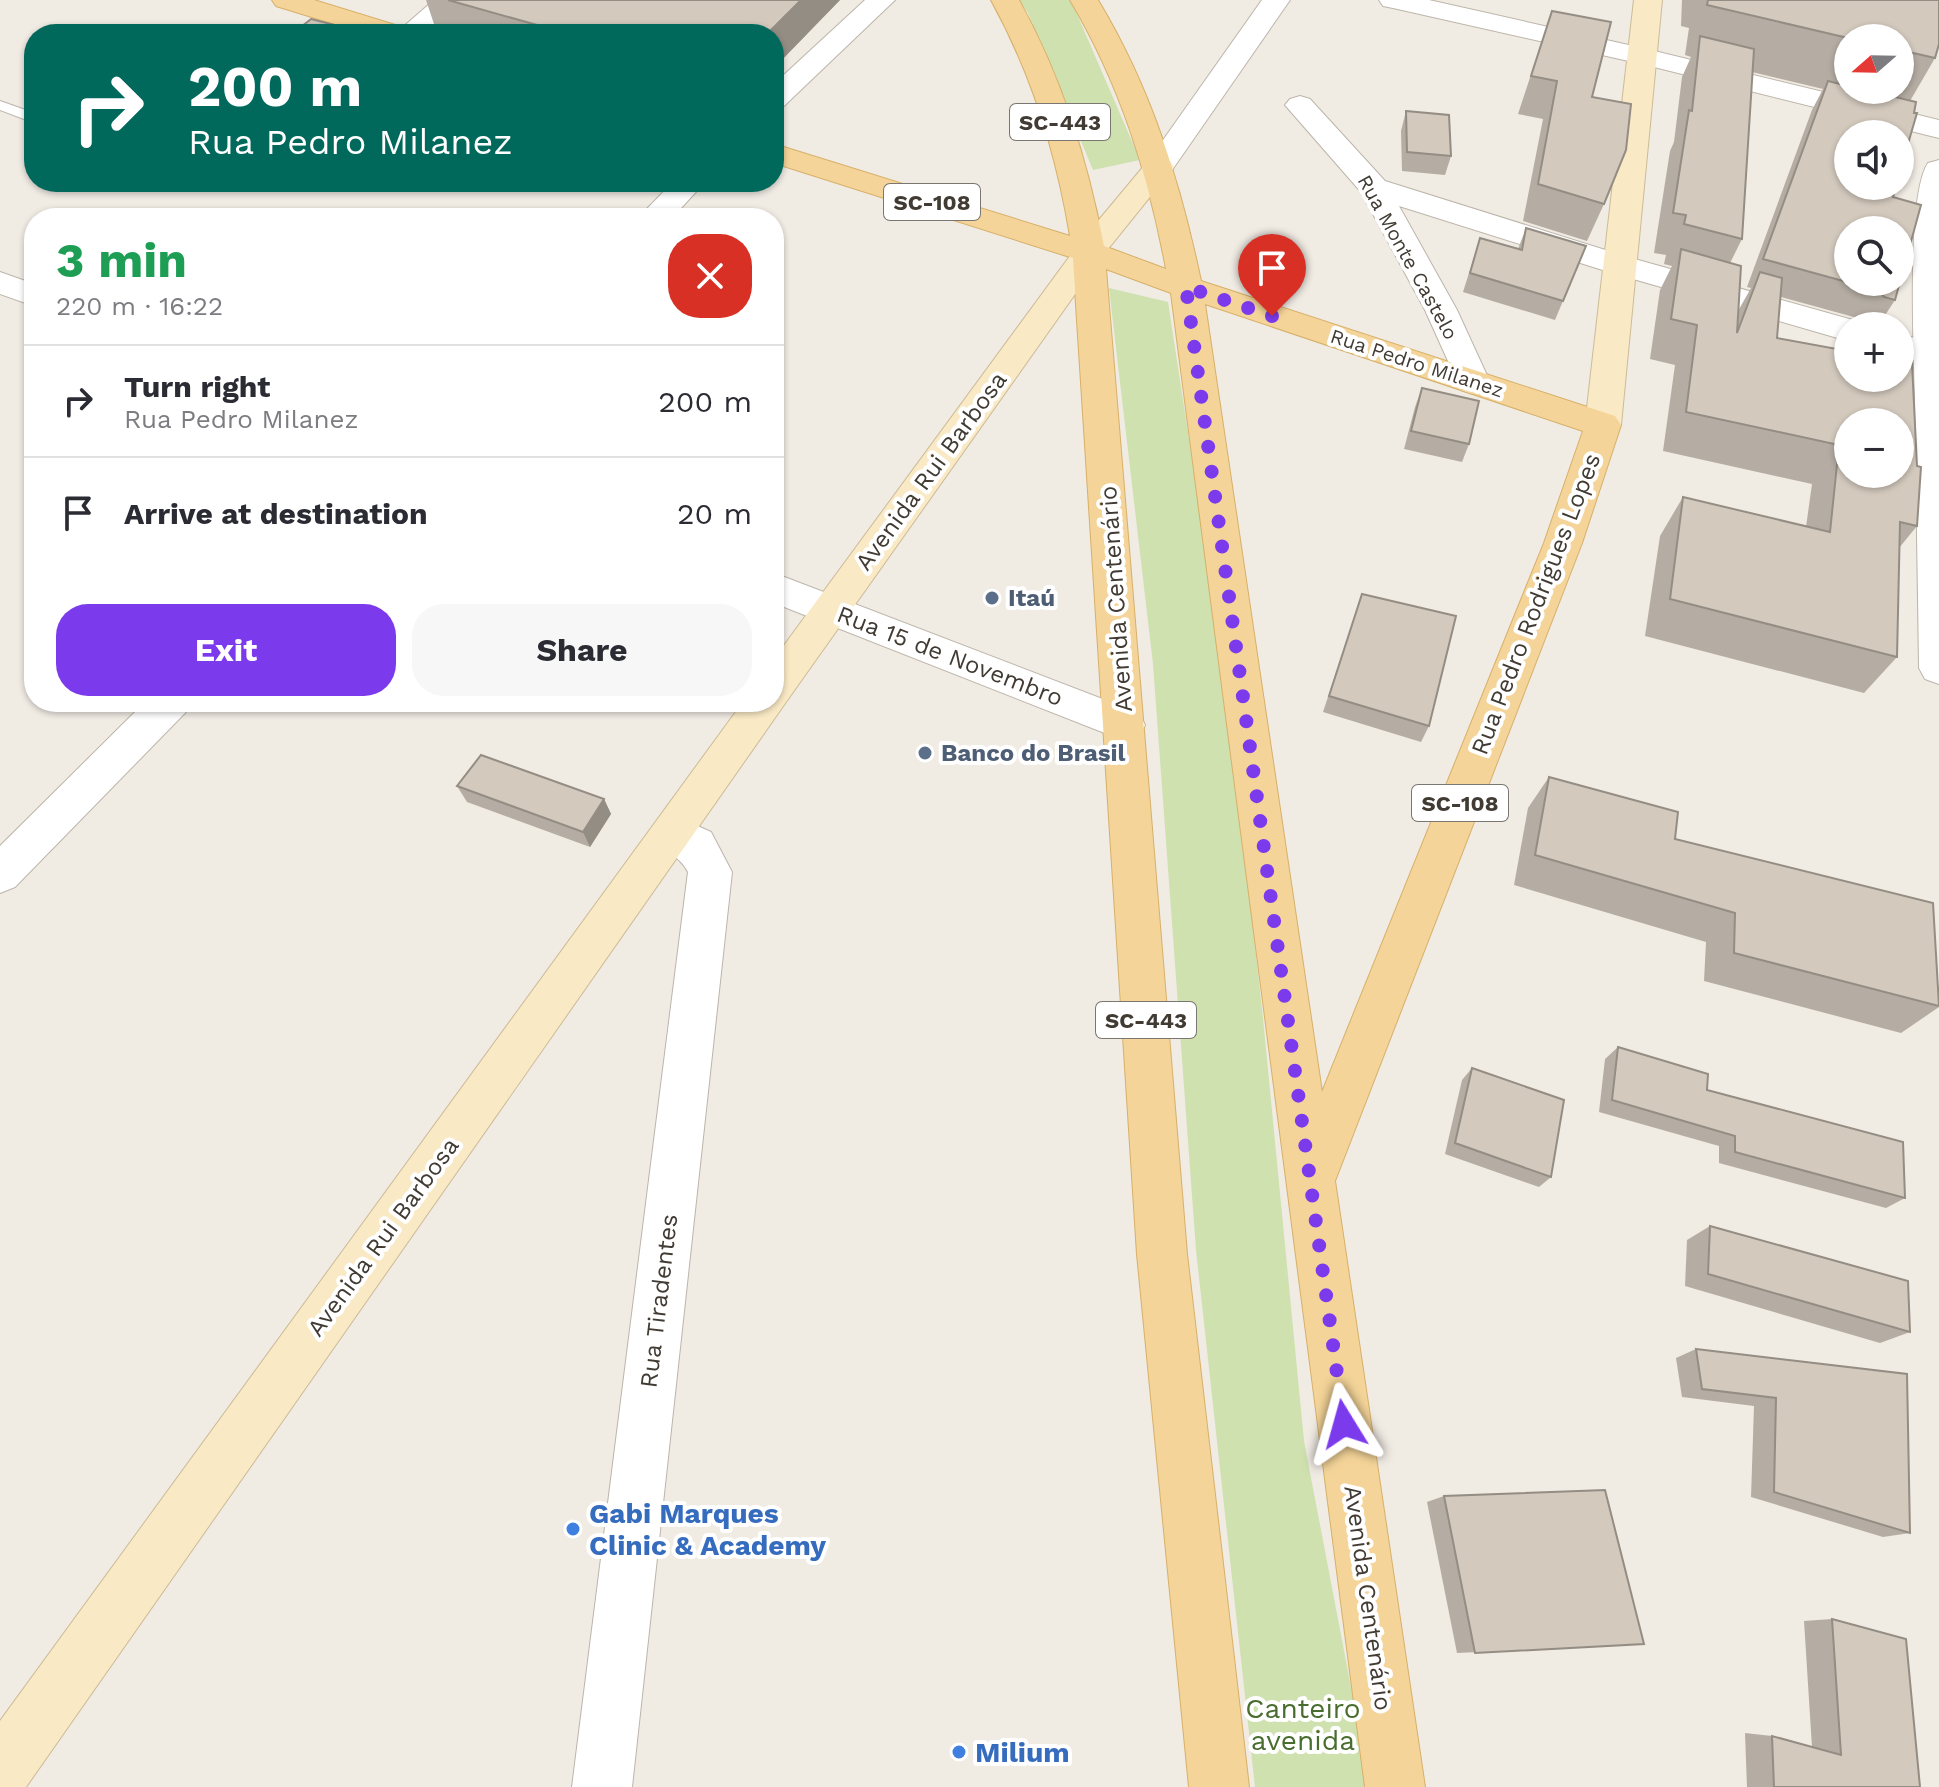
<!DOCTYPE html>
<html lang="en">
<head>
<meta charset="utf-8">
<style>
  :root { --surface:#fff; --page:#f7f7f7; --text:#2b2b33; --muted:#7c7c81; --line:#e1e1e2; --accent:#7c3aed }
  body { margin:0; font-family:"Work Sans",sans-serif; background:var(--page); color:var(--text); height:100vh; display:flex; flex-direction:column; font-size:30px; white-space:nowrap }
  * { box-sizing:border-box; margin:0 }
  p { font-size:26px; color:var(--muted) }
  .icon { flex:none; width:44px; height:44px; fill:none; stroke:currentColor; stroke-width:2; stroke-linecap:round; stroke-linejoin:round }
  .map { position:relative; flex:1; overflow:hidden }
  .panel { position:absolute; left:24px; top:208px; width:760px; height:504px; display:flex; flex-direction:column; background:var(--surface); border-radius:32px; box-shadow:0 2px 6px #0004 }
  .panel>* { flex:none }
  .banner { position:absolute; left:24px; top:24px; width:760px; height:168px; border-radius:32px; box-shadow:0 2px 6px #0004; background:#00695c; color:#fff; overflow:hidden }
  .needle { width:52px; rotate:250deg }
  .tools { position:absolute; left:1834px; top:24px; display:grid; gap:16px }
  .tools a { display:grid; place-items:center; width:80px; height:80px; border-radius:50%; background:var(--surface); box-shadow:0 2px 6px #0004; font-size:40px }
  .pin { position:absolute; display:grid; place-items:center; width:68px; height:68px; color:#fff; margin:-82px -34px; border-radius:50% 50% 50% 0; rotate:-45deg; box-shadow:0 0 8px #0007 }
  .pin .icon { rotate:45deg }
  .me { position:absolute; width:88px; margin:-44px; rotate:352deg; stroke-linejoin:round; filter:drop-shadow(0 0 6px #0008) }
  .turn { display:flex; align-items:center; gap:28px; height:168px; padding:0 32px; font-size:36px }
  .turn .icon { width:104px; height:104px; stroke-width:2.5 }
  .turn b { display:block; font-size:56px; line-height:68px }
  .round { display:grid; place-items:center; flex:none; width:84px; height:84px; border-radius:32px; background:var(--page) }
  .headline { display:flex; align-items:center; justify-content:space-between; height:136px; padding:0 32px }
  h1 { font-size:48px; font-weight:700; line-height:60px; color:#1e9e55 }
  .primary-button { display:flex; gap:16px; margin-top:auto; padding:16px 32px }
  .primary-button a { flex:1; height:92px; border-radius:32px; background:var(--accent); color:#fff; font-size:32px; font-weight:700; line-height:92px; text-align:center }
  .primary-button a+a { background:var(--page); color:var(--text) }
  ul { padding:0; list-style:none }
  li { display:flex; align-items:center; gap:24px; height:112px; padding:0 32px; border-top:2px solid var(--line) }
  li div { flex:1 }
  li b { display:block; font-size:30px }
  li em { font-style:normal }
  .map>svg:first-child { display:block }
</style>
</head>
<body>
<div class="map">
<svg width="1939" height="1787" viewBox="0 0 1939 1787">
  <rect width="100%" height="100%" fill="#f0ebe3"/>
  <g fill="#cee1af">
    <polygon points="1019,0 1069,0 1073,5 1140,160 1093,170 1028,13"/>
    <polygon points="1109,288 1168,302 1224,668 1263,1018 1304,1441 1370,1787 1255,1787 1196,1250 1153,664"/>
  </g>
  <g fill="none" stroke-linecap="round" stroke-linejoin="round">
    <defs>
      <polygon id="service" points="0,101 34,113 34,119 24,119 0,110"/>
      <g id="minor">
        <polygon points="434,0 465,0 426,34 395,34"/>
        <polygon points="865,0 895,0 784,106 774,109 774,84"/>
        <polygon points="1379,0 1429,0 1642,48 1939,120 1939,138 1642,64 1393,8 1383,6"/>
        <polygon points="1300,96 1310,99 1385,181 1631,258 1860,322 1862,326 1848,326 1848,341 1609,272 1399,206 1457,310 1490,382 1485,390 1473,394 1461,390 1425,310 1361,192 1285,105 1290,99"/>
        <polygon points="673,182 705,182 672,218 638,218"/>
        <polygon points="0,272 34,284 34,306 0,294"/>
        <polygon points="1900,334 1939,345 1939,367 1900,356"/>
        <polygon points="774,573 1139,713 1145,725 1139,737 1125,741 774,603"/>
        <polygon points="145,702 191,702 185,713 15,887 0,893 0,846"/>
        <path d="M673,815L711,832L732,872L632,1787H572L688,872C679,854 661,852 652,833L658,820Z"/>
      </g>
      <g id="tertiary">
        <polygon points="1262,0 1290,0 1170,173 1159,176 1148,173 1144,167"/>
        <path d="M1939,160V684L1925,679L1919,668C1918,578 1916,489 1915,399C1914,353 1906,195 1928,163Z"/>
      </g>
      <g id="secondary">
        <polygon points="1634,0 1662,0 1621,425 1615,434 1603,437 1591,434 1585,425"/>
        <polygon points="1159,158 1170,161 1174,167 1100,259 786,702 26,1787 0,1787 0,1721 743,702 774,702 774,659 1078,245 1148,161"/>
      </g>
      <g id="primary">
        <polygon points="272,0 314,0 405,28 409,34 367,34 276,6"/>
        <path d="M991,0H1019C1062,78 1087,159 1104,246L1166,269C1148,173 1120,84 1070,0H1098C1151,88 1180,181 1201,281L1615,416L1621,425L1582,543L1335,1181L1425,1787H1365L1171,293L1106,269L1187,1254L1249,1787H1189L1137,1254L1073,258L774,163V144L1070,236C1056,152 1032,74 991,0ZM1205,304L1583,431L1544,543L1322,1092Z"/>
      </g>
    </defs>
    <use href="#service" stroke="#bdb5aa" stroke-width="2"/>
    <use href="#minor" stroke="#bdb5aa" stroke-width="2"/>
    <use href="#tertiary" stroke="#bdb5aa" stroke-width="2"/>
    <use href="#secondary" stroke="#ccbb97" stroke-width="2"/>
    <use href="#primary" stroke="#d7b06a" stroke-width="2"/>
    <use href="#service" fill="#fff" fill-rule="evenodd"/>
    <use href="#minor" fill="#fff" fill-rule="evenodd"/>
    <use href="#tertiary" fill="#fff" fill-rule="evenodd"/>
    <use href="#secondary" fill="#f9e9c5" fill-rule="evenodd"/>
    <use href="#primary" fill="#f4d498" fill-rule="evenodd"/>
  </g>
  <g fill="#b5ada3" fill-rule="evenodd">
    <polygon points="426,0 840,0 774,68 774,34 451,34 436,30"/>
    <path d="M1682,0H1939L1935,58L1910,101L1893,197L1895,300L1878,326H1867L1865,325L1861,319L1781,297L1777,338L1917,526L1899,548L1897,657L1864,693L1645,636L1660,536L1683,497L1806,527L1812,484L1663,451L1675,365L1650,359L1660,290L1672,266L1664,264L1666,255L1654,253L1670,151L1674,142L1682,77L1691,57L1685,55L1689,28L1681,26ZM1848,38H1900V90H1848ZM1752,72L1823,89L1812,110L1747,287L1751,288L1738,311L1730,263L1742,239Z"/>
    <polygon points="1552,11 1592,97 1604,204 1587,241 1523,221 1543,119 1518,114"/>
    <polygon points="1406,111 1451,156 1445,175 1402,171 1401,131"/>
    <polygon points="1526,228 1586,246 1555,320 1463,292 1480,238 1518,249"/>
    <polygon points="1422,388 1469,444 1462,462 1404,449 1415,407"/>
    <polygon points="1362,594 1429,726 1421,742 1323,712"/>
    <polygon points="1549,777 1675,839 1939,1007 1901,1033 1704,981 1706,942 1514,885 1528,808"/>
    <polygon points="457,786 604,799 611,814 590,847 467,802"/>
    <polygon points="1618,1047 1707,1090 1905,1198 1886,1208 1719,1163 1719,1146 1599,1112 1605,1059"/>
    <polygon points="1472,1068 1551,1177 1539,1187 1445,1154 1462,1080"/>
    <polygon points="1710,1226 1910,1332 1880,1343 1685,1286 1687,1240"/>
    <polygon points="1696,1349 1907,1374 1910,1533 1883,1537 1751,1497 1754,1406 1682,1397 1676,1358"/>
    <polygon points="1444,1496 1644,1644 1457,1653 1427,1502"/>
    <polygon points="1832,1619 1920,1787 1747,1787 1745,1733 1772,1736 1812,1747 1804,1621"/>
  </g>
  <g fill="#948d84">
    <polygon points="801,0 840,0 774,68 774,34 767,34"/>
    <polygon points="604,799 611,814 590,847 583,832"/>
  </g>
  <g fill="#d3c9bd" stroke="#948d84" stroke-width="2" fill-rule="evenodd">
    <polygon points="448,0 801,0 767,34 569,34"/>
    <polygon points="1708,0 1939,0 1939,44 1935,58 1900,50 1900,38 1848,38 1707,5"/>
    <polygon points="1552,11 1611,22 1592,97 1631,104 1626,150 1604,204 1538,184 1557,81 1531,76"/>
    <polygon points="311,19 362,32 360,34 292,34"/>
    <polygon points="1700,36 1754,49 1742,239 1684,224 1686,215 1673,213 1689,110 1692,111"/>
    <path d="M1828,81L1848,86V90H1866L1916,102L1914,113H1917L1900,171V134H1848V186H1896L1893,197L1921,205L1895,300L1884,297L1880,291L1763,259ZM1848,230H1900V282H1848Z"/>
    <polygon points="1406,111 1449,115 1451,156 1407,152"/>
    <polygon points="1526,228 1586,246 1563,301 1470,273 1480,238 1522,250"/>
    <path d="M1681,249L1741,266L1737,333L1760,272L1782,278L1777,338L1848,351V378H1900V361L1912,363L1917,466L1921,467L1917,526L1900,522L1897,657L1670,599L1683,497L1830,532L1839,445L1686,412L1697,325L1671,319ZM1848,422H1900V474H1848Z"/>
    <polygon points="1422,388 1479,401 1469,444 1411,431"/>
    <polygon points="1362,594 1456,616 1429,726 1329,696"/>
    <polygon points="481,755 604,799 583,832 457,786"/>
    <polygon points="1549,777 1678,812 1675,839 1933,903 1939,1006 1734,953 1735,913 1535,855"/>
    <polygon points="1618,1047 1708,1074 1707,1090 1903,1142 1905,1198 1735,1152 1735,1136 1612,1100"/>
    <polygon points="1472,1068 1564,1100 1551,1177 1455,1143"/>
    <polygon points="1710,1226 1908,1281 1910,1332 1708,1274"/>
    <polygon points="1696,1349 1907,1374 1910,1533 1774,1492 1776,1398 1702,1389"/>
    <polygon points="1605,1490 1644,1644 1475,1653 1444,1496"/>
    <polygon points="1832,1619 1906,1639 1920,1787 1774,1787 1772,1736 1841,1755"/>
  </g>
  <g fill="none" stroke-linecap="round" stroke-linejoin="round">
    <polyline stroke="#7c3aed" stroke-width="14" stroke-dasharray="0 25.2" points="1272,316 1186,287 1344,1424"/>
  </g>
  <g fill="#5c6f8a" stroke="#fff" stroke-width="3">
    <circle cx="992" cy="598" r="8"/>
    <circle cx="925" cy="753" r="8"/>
  </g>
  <g fill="#3f7fe0" stroke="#fff" stroke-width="3">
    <circle cx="573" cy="1529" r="8"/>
    <circle cx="959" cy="1752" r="8"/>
  </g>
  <g text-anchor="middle" stroke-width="8" stroke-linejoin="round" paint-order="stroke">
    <g font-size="20" fill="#413b34" stroke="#fff">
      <text transform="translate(1408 257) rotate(61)" y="7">Rua Monte Castelo</text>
      <text transform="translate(1417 363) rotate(18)" y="7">Rua Pedro Milanez</text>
    </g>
    <g fill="#fff" stroke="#7a7671" stroke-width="2">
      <rect x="1010" y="104" width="100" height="36" rx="6"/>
      <rect x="884" y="184" width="96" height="36" rx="6"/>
      <rect x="1412" y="785" width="96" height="36" rx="6"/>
      <rect x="1096" y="1002" width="100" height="36" rx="6"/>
    </g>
    <g font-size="22" font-weight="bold" fill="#413b34">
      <text x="1060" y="130">SC-443</text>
      <text x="932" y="210">SC-108</text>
      <text x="1460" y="811">SC-108</text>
      <text x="1146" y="1028">SC-443</text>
    </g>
    <g font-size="24" fill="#413b34" stroke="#fff">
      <text transform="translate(931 471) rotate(-54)" y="8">Avenida Rui Barbosa</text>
      <text transform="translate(1116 599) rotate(-94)" y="8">Avenida Centenário</text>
      <text transform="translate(1536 604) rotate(-69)" y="8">Rua Pedro Rodrigues Lopes</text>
      <text transform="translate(950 656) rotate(21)" y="8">Rua 15 de Novembro</text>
      <text transform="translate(383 1237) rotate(-54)" y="8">Avenida Rui Barbosa</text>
      <text transform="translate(659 1301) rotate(-83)" y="8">Rua Tiradentes</text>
      <text transform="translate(1368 1598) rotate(82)" y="8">Avenida Centenário</text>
    </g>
    <g font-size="24" font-weight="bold" fill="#4e5e75" stroke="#fff" text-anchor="start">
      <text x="1008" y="606">Itaú</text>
      <text x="941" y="761">Banco do Brasil</text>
    </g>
    <g font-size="28" font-weight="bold" fill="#366cbe" stroke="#fff" text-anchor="start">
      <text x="589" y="1523">Gabi Marques<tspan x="589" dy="32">Clinic &amp; Academy</tspan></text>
      <text x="975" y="1762">Milium</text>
    </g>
    <g font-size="28" fill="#496d2e" stroke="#fff">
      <text x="1303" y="1718">Canteiro<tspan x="1303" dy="32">avenida</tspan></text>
    </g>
  </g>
</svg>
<div class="tools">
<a><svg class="needle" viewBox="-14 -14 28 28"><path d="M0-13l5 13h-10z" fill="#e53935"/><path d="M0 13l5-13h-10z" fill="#7c7c81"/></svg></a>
<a><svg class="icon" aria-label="sound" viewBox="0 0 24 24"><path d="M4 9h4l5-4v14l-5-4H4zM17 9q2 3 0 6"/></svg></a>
<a><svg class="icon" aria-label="search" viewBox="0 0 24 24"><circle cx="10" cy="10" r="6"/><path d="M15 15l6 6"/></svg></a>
<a>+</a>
<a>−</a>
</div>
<div class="pin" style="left:1272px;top:316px;background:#d93025"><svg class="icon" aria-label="arrive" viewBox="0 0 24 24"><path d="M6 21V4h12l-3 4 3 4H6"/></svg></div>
<svg class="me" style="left:1344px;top:1424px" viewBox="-20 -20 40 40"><path d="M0-17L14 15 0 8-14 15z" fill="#7c3aed" stroke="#fff" stroke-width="4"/></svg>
<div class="banner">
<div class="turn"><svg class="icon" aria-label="right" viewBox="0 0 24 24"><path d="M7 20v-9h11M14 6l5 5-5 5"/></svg><div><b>200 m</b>Rua Pedro Milanez</div></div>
</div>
<section class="panel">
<div class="headline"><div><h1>3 min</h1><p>220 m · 16:22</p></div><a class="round" style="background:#d93025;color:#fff"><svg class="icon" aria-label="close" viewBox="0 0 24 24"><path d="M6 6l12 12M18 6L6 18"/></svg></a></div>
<ul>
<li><svg class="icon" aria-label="right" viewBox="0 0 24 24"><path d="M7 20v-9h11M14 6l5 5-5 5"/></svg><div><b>Turn right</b><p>Rua Pedro Milanez</p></div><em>200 m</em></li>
<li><svg class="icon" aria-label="arrive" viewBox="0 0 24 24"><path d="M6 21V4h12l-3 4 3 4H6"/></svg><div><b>Arrive at destination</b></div><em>20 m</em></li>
</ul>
<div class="primary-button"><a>Exit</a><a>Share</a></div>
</section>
</div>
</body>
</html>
